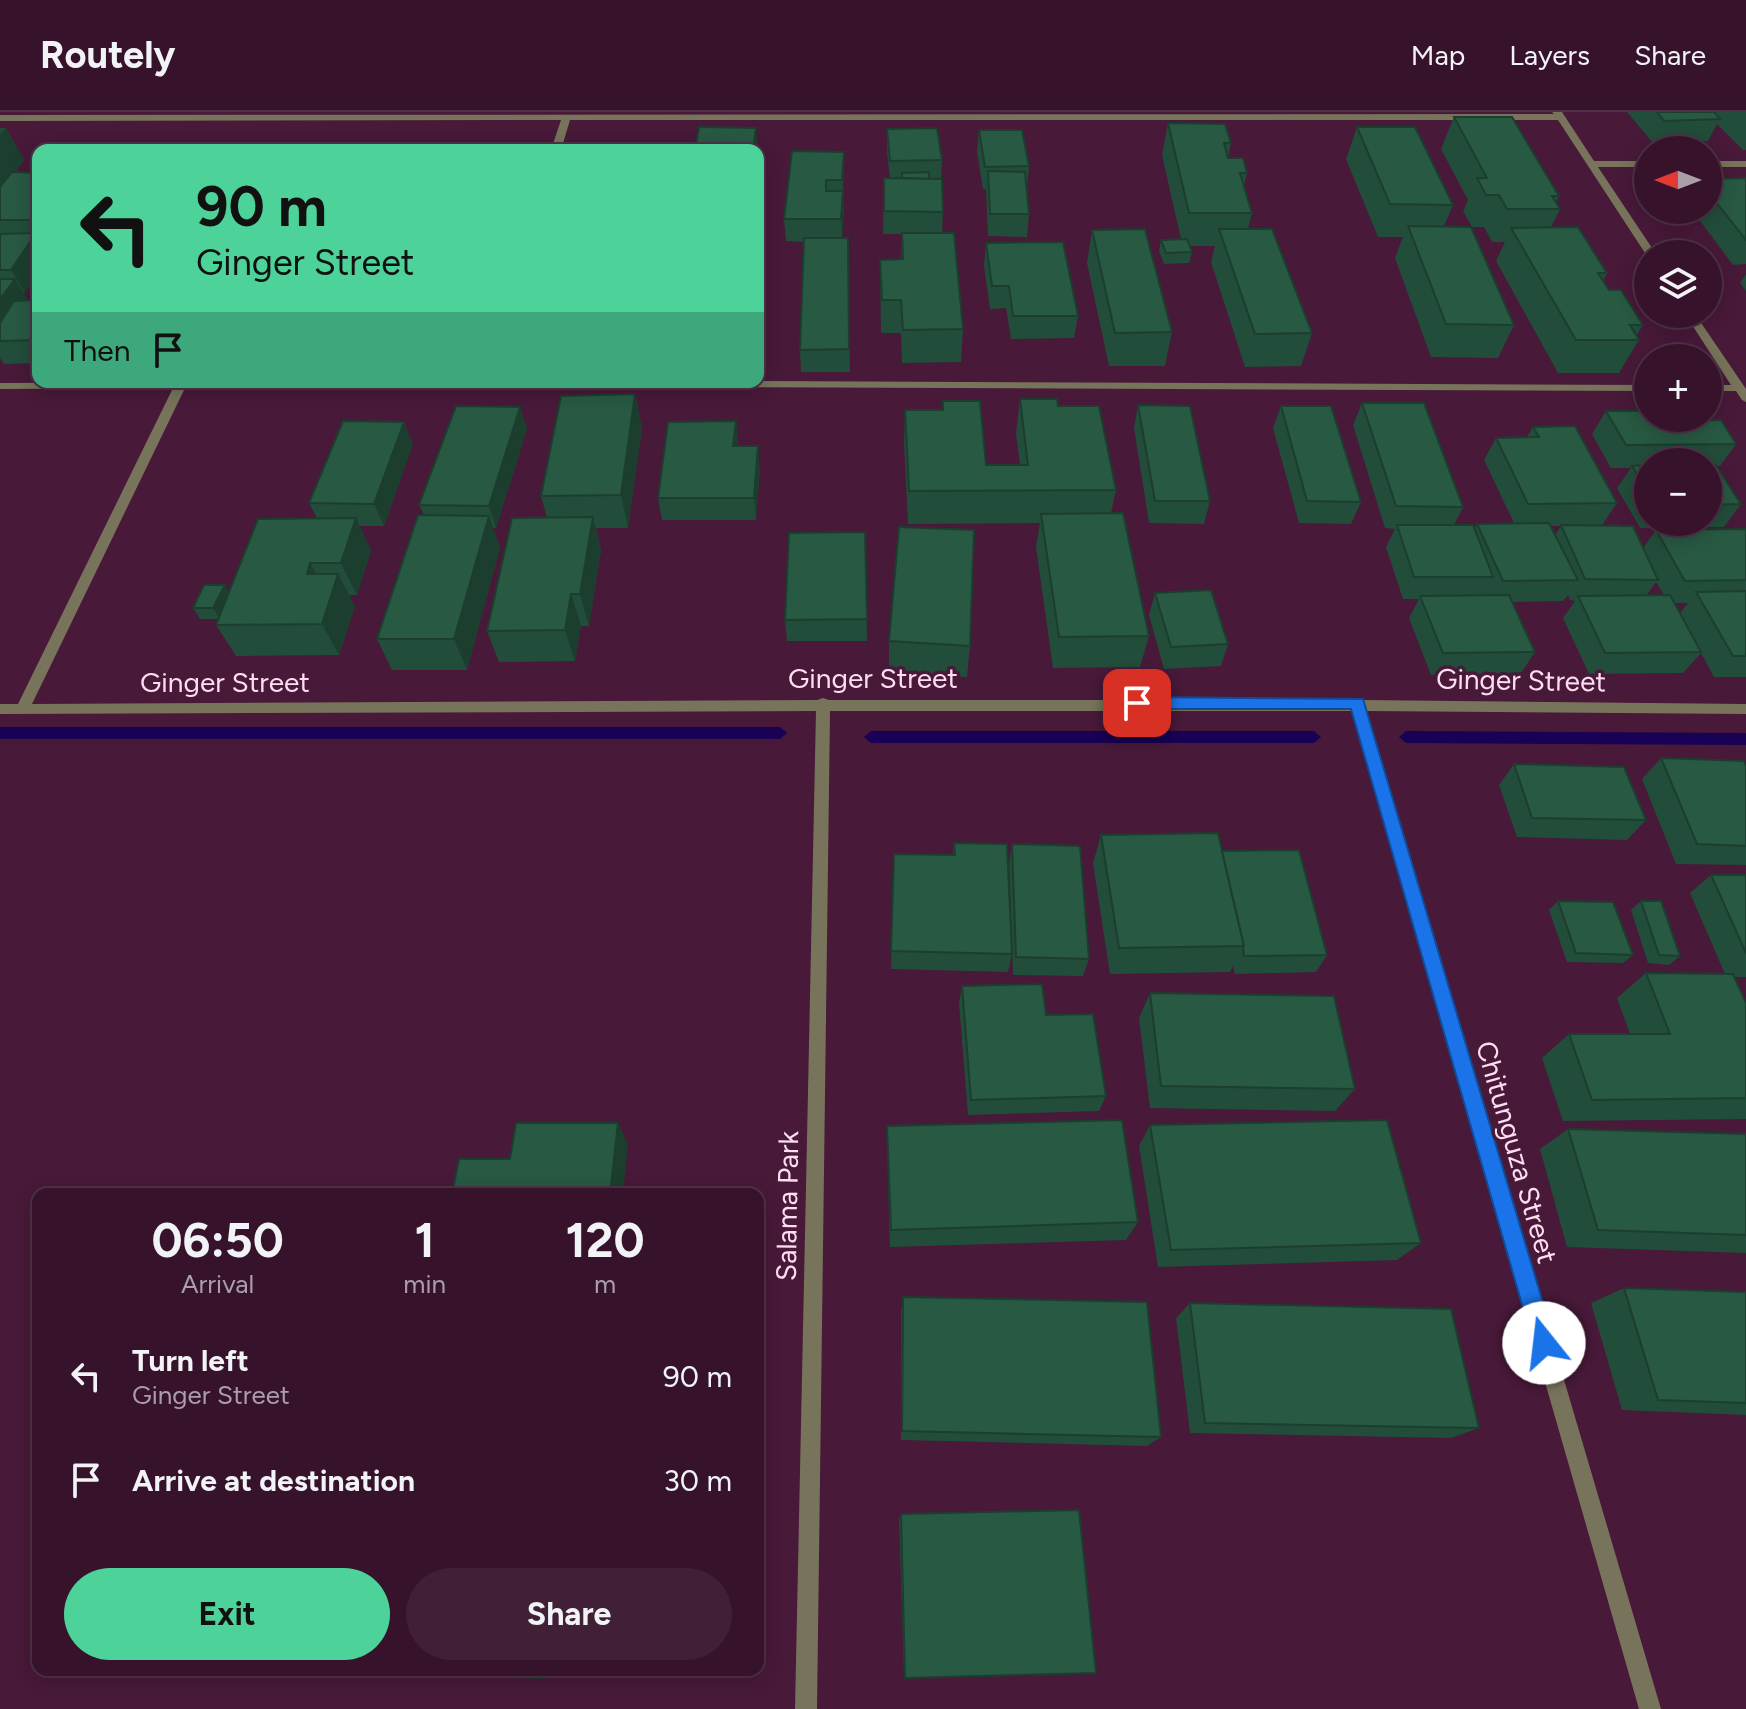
<!DOCTYPE html>
<html lang="en">
<head>
<meta charset="utf-8">
<style>
  :root { --surface:#36132b; --page:#412037; --text:#f1f3f6; --muted:#aa9ea9; --line:#503247; --accent:#4dd39a }
  body { margin:0; font-family:Figtree,sans-serif; background:var(--page); color:var(--text); height:100vh; display:flex; flex-direction:column; font-size:30px; white-space:nowrap }
  * { box-sizing:border-box; margin:0 }
  p { font-size:26px; color:var(--muted) }
  .icon { flex:none; width:44px; height:44px; fill:none; stroke:currentColor; stroke-width:2; stroke-linecap:round; stroke-linejoin:round }
  .map { position:relative; flex:1; overflow:hidden }
  .drawer { position:absolute; left:32px; top:1076px; width:732px; height:488px; display:flex; flex-direction:column; background:var(--surface); border-radius:16px; box-shadow:0 4px 20px #0003,0 0 0 2px var(--line) }
  .drawer>* { flex:none }
  .hud { position:absolute; left:32px; top:32px; width:732px; height:244px; border-radius:16px; box-shadow:0 4px 20px #0003,0 0 0 2px var(--line); background:#4dd39a; color:#111; overflow:hidden }
  .needle { width:52px; rotate:270deg }
  .buttons { position:absolute; left:1634px; top:24px; display:grid; gap:16px }
  .buttons a { display:grid; place-items:center; width:88px; height:88px; border-radius:50%; background:var(--surface); box-shadow:0 4px 20px #0003,0 0 0 2px var(--line); font-size:40px }
  .pin { position:absolute; display:grid; place-items:center; width:68px; height:68px; color:#fff; margin:-34px; border-radius:16px; box-shadow:0 4px 12px #0006 }
  .me { position:absolute; width:88px; margin:-44px; rotate:344deg; stroke-linejoin:round; filter:drop-shadow(0 0 6px #0008) }
  .turn { display:flex; align-items:center; gap:28px; height:168px; padding:0 32px; font-size:36px }
  .turn .icon { width:104px; height:104px; stroke-width:2.5 }
  .turn b { display:block; font-size:56px; line-height:68px }
  .then { display:flex; align-items:center; height:76px; padding:0 32px; background:#0003; gap:16px; font-size:30px }
  .eta { display:flex; justify-content:space-evenly; align-items:center; height:136px; text-align:center }
  .eta b { font-size:48px; font-weight:700; line-height:56px }
  .primary-button { display:flex; gap:16px; margin-top:auto; padding:16px 32px }
  .primary-button a { flex:1; height:92px; border-radius:48px; background:var(--accent); color:#111; font-size:32px; font-weight:700; line-height:92px; text-align:center }
  .primary-button a+a { background:var(--page); color:var(--text) }
  ul { padding:0; list-style:none }
  li { display:flex; align-items:center; gap:24px; height:104px; padding:0 32px }
  li div { flex:1 }
  li b { display:block; font-size:30px }
  li em { font-style:normal }
  header { display:flex; align-items:center; gap:48px; box-sizing:border-box; height:112px; padding:0 40px; background:var(--surface); border-bottom:2px solid var(--line) }
  header strong { font-size:38px }
  nav { display:flex; gap:44px; margin-inline-start:auto; font-size:28px }
  .map>svg:first-child { display:block }
</style>
</head>
<body>
<header>
<strong>Routely</strong>
<nav><a>Map</a><a>Layers</a><a>Share</a></nav>
</header>
<div class="map">
<svg width="1746" height="1597" viewBox="0 0 1746 1597">
  <rect width="100%" height="100%" fill="#481939"/>
  <g fill="none" stroke-linecap="round" stroke-linejoin="round">
    <g fill="#190155" fill-rule="evenodd">
      <polygon points="0,615 780,615 787,621 780,627 0,627"/>
      <polygon points="871,619 1314,619 1321,625 1314,631 871,631 864,625"/>
      <polygon points="1406,619 1746,621 1746,633 1406,631 1399,625"/>
    </g>
    <g fill="#78745b" fill-rule="evenodd">
      <polygon points="1552,0 1562,0 1594,49 1648,49 1648,55 1598,55 1656,142 1647,144 1558,8 570,8 561,38 551,38 561,8 0,9 0,3 1554,2"/>
      <rect x="1708" y="49" width="38" height="6"/>
      <polygon points="1685,202 1695,202 1746,277 1746,290 1742,288 1736,279 1708,279 1708,273 1731,273"/>
      <polygon points="758,269 1648,273 1648,279 480,274 185,276 32,592 817,588 823,586 829,588 1351,588 1357,586 1363,588 1746,592 1746,602 1367,599 1661,1597 1639,1597 1352,599 830,599 817,1597 795,1597 816,599 0,602 0,592 18,592 173,276 0,277 0,271"/>
    </g>
  </g>
  <g fill="#224d3a" fill-rule="evenodd">
    <polygon points="1627,0 1746,0 1746,38 1743,38 1717,12 1708,29 1653,31"/>
    <polygon points="1454,5 1559,84 1556,91 1560,97 1551,115 1607,161 1603,169 1609,178 1643,213 1636,224 1639,228 1619,261 1558,261 1496,149 1505,130 1492,130 1484,115 1472,115 1463,99 1468,88 1441,37"/>
    <polygon points="1168,11 1231,31 1228,46 1247,61 1244,74 1252,101 1248,117 1312,221 1301,254 1245,255 1211,150 1215,134 1190,134 1192,140 1189,151 1164,152 1159,139 1161,128 1181,127 1162,43"/>
    <polygon points="1357,15 1453,93 1444,114 1514,213 1498,246 1431,245 1395,146 1403,125 1378,125 1346,47"/>
    <polygon points="0,16 6,16 24,48 15,60 38,61 38,162 25,181 23,181 28,188 38,188 38,251 4,252 0,246"/>
    <polygon points="887,17 942,48 941,67 943,100 942,121 963,217 961,250 902,251 901,221 881,221 880,148 901,147 902,122 883,122 884,66 890,66 887,39"/>
    <polygon points="979,18 1029,54 1027,77 1029,102 1027,125 988,124 986,77 983,77 977,40"/>
    <polygon points="792,39 844,62 842,126 848,126 850,260 801,260 800,238 804,130 786,129 784,107"/>
    <polygon points="1746,66 1746,152 1733,153 1692,98 1708,98 1708,67"/>
    <polygon points="1092,118 1172,220 1165,254 1109,254 1087,151"/>
    <polygon points="758,131 764,132 766,154 760,207 758,207"/>
    <polygon points="986,131 1078,204 1074,226 1011,227 1006,196 990,197 984,154"/>
    <polygon points="1746,162 1746,179 1740,171"/>
    <polygon points="635,282 642,316 628,416 596,416 601,438 589,514 581,514 575,549 499,550 487,519 547,406 541,384"/>
    <polygon points="1020,287 1058,294 1116,378 1111,401 1149,524 1140,555 1053,556 1036,435 1040,411 908,412 904,331 905,298 942,298 943,289 986,353 1020,353 1016,321"/>
    <path d="M1362,291L1463,395L1454,413L1474,416L1477,412L1514,411L1484,348L1496,326L1527,325L1533,315L1617,391L1602,413L1643,436L1656,418L1746,417V565H1714L1701,541L1683,561L1589,562L1563,506L1575,489L1570,488L1568,483L1563,489L1513,490L1535,540L1521,561L1431,563L1409,506L1419,487H1403L1386,435L1395,417L1385,416L1353,313ZM1551,414H1561L1555,423ZM1656,470L1664,483L1646,484ZM1674,491H1688L1680,501Z"/>
    <polygon points="1138,293 1210,389 1204,412 1149,411 1134,316"/>
    <polygon points="1281,294 1361,390 1351,412 1299,411 1273,316"/>
    <polygon points="520,295 527,317 496,416 493,416 500,436 467,558 392,558 377,527 424,403 419,393"/>
    <path d="M1606,299L1689,309L1736,332L1720,354H1717L1741,392L1724,415L1640,416L1617,376L1631,356H1611L1592,322ZM1648,350H1708V410H1648Z"/>
    <polygon points="736,309 738,334 760,357 756,408 662,408 658,386"/>
    <polygon points="413,332 384,414 359,414 371,438 357,483 349,483 355,494 339,543 236,544 216,513 218,507 200,507 193,496 229,480 317,406 309,391"/>
    <polygon points="865,420 867,529 787,529 785,508"/>
    <polygon points="1155,481 1228,532 1221,554 1164,557 1149,503"/>
    <polygon points="889,529 970,534 967,565 889,561"/>
    <polygon points="1661,646 1746,653 1746,753 1676,752 1642,667"/>
    <polygon points="1514,652 1646,708 1627,728 1517,725 1499,673"/>
    <polygon points="1101,723 1222,739 1327,843 1316,860 1235,862 1233,854 1230,860 1110,862 1093,751"/>
    <polygon points="954,731 1012,842 1008,860 891,857 894,742 953,743"/>
    <polygon points="1012,732 1089,847 1083,864 1013,863 1009,752"/>
    <polygon points="1711,763 1746,763 1746,865 1734,865 1746,891 1746,1007 1563,1009 1542,946 1569,922 1630,922 1617,886 1646,861 1725,862 1690,781"/>
    <polygon points="1558,789 1633,843 1623,851 1567,850 1549,798"/>
    <polygon points="1641,789 1680,844 1669,853 1648,851 1631,798"/>
    <polygon points="962,874 1046,903 1106,984 1099,999 968,1003 959,891"/>
    <polygon points="1150,881 1355,977 1335,999 1150,996 1139,906"/>
    <polygon points="1150,1013 1421,1131 1397,1148 1158,1155 1139,1034"/>
    <polygon points="887,1014 1138,1110 1126,1128 890,1135 887,1035"/>
    <polygon points="1568,1017 1746,1022 1746,1141 1567,1135 1540,1037"/>
    <polygon points="1624,1176 1746,1180 1746,1303 1622,1298 1591,1191"/>
    <polygon points="903,1185 1161,1325 1147,1334 901,1328 901,1199"/>
    <polygon points="1190,1191 1479,1316 1451,1326 1190,1321 1176,1206"/>
    <polygon points="901,1402 905,1566 904,1563 899,1407"/>
  </g>
  <g fill="#1c3e2f">
    <polygon points="6,16 24,48 0,79 0,23"/>
    <polygon points="756,16 758,38 753,38"/>
    <polygon points="844,40 844,102 842,130 841,107"/>
    <polygon points="36,121 38,124 38,162 25,181 11,158"/>
    <polygon points="764,132 766,154 760,207 758,184"/>
    <polygon points="15,167 29,190 0,229 0,187"/>
    <polygon points="635,282 642,316 628,416 621,383"/>
    <polygon points="520,295 527,317 496,416 489,394"/>
    <polygon points="736,309 738,332 736,357 733,334"/>
    <polygon points="404,310 413,332 384,414 374,392"/>
    <polygon points="758,334 760,357 756,408 754,386"/>
    <polygon points="489,404 500,436 467,558 454,527"/>
    <polygon points="593,405 601,438 589,514 580,482"/>
    <polygon points="356,406 371,438 357,483 341,451"/>
    <polygon points="310,451 327,483 307,462"/>
    <polygon points="338,462 355,494 339,543 322,512"/>
    <polygon points="225,473 231,484 220,507 213,496"/>
    <polygon points="571,482 581,514 575,549 565,518"/>
    <polygon points="618,1011 628,1032 623,1082 610,1082"/>
    <polygon points="545,1558 562,1558 561,1563 544,1566"/>
  </g>
  <g fill="#285943" stroke="#1c3e2f" stroke-width="2">
    <polygon points="1657,0 1714,0 1720,7 1664,9"/>
    <polygon points="1454,5 1512,5 1559,84 1552,84 1560,97 1507,97 1499,83 1486,83 1477,66 1487,66"/>
    <polygon points="1168,11 1225,12 1231,31 1224,31 1228,46 1243,46 1247,61 1240,61 1252,101 1189,101"/>
    <polygon points="699,15 756,16 753,38 695,38"/>
    <polygon points="1357,15 1415,15 1453,93 1390,92"/>
    <polygon points="937,16 942,48 890,49 887,17"/>
    <polygon points="979,18 1022,18 1029,54 985,55"/>
    <polygon points="792,39 844,40 842,68 826,68 826,79 843,79 841,107 784,107"/>
    <polygon points="988,59 1025,60 1029,102 990,102"/>
    <polygon points="12,60 38,61 38,108 0,108 0,75"/>
    <polygon points="929,60 929,67 902,66 902,61"/>
    <polygon points="884,66 942,67 943,100 884,99"/>
    <polygon points="1746,66 1746,128 1708,80 1708,67"/>
    <polygon points="1408,114 1471,115 1514,213 1446,212"/>
    <polygon points="1578,115 1607,161 1598,161 1609,178 1621,178 1643,213 1630,213 1639,228 1576,228 1511,116"/>
    <polygon points="1145,117 1172,220 1115,221 1092,118"/>
    <polygon points="1219,117 1272,117 1312,221 1255,222"/>
    <polygon points="36,121 11,158 0,158 0,122"/>
    <polygon points="902,121 954,121 963,217 903,218 901,188 882,188 880,148 903,147"/>
    <polygon points="804,126 848,126 849,237 800,238"/>
    <polygon points="1187,127 1192,140 1166,141 1161,128"/>
    <polygon points="1063,130 1078,204 1013,204 1009,174 992,174 986,131"/>
    <polygon points="758,131 764,132 758,184"/>
    <polygon points="0,167 15,167 0,187"/>
    <polygon points="38,188 38,228 0,229 0,211 14,189"/>
    <polygon points="635,282 621,383 541,384 561,284"/>
    <polygon points="1020,287 1057,287 1058,294 1099,294 1116,378 909,379 905,298 943,298 943,289 980,289 986,353 1028,353"/>
    <polygon points="1362,291 1424,291 1463,395 1396,394"/>
    <polygon points="1138,293 1190,294 1210,389 1155,389"/>
    <polygon points="456,294 520,295 489,394 419,393"/>
    <polygon points="1281,294 1331,294 1361,390 1307,389"/>
    <polygon points="1606,299 1648,299 1648,306 1688,306 1689,309 1721,308 1736,332 1626,333"/>
    <polygon points="343,309 404,310 374,392 309,391"/>
    <polygon points="736,309 733,334 758,334 754,386 658,386 668,310"/>
    <polygon points="1575,314 1617,391 1528,392 1496,326 1539,325 1533,315"/>
    <polygon points="1708,352 1715,352 1741,392 1708,393"/>
    <polygon points="1648,353 1648,380 1632,354"/>
    <polygon points="1123,401 1149,524 1059,525 1041,402"/>
    <polygon points="418,403 489,404 454,527 377,527"/>
    <polygon points="593,405 580,482 571,482 565,518 487,519 512,406"/>
    <polygon points="356,406 341,451 310,451 307,462 338,462 322,512 216,513 258,407"/>
    <polygon points="1549,411 1578,468 1503,469 1477,412"/>
    <polygon points="1397,413 1473,413 1493,465 1414,465"/>
    <polygon points="1561,413 1633,414 1658,468 1585,467"/>
    <polygon points="899,415 974,418 970,534 889,529"/>
    <polygon points="1746,417 1746,468 1685,469 1656,418"/>
    <polygon points="865,420 867,507 785,508 789,421"/>
    <polygon points="204,473 225,473 213,496 193,496"/>
    <polygon points="1211,478 1228,532 1171,535 1155,481"/>
    <polygon points="1746,479 1746,544 1733,544 1696,480"/>
    <polygon points="1509,483 1535,540 1443,541 1420,484"/>
    <polygon points="1670,483 1701,540 1605,541 1578,484"/>
    <polygon points="1661,646 1744,649 1746,654 1746,734 1697,732"/>
    <polygon points="1514,652 1624,655 1646,708 1532,706"/>
    <polygon points="1218,721 1244,834 1119,836 1101,723"/>
    <polygon points="954,731 1007,732 1012,842 891,839 894,742 955,743"/>
    <polygon points="1012,732 1080,734 1089,847 1016,845"/>
    <polygon points="1299,738 1327,843 1244,844 1243,836 1244,834 1222,739"/>
    <polygon points="1711,763 1746,763 1746,841"/>
    <polygon points="1558,789 1613,790 1633,843 1576,841"/>
    <polygon points="1641,789 1661,789 1680,844 1659,843"/>
    <polygon points="1646,861 1733,862 1746,891 1746,986 1592,988 1569,922 1670,922"/>
    <polygon points="1042,872 1046,903 1093,902 1106,984 971,988 962,874"/>
    <polygon points="1150,881 1334,884 1355,977 1161,974"/>
    <polygon points="1122,1008 1138,1110 891,1118 887,1014"/>
    <polygon points="1387,1008 1421,1131 1171,1138 1150,1013"/>
    <polygon points="516,1011 618,1011 610,1082 452,1082 459,1047 510,1047"/>
    <polygon points="1568,1017 1746,1022 1746,1123 1598,1118"/>
    <polygon points="1624,1176 1746,1180 1746,1291 1658,1288"/>
    <polygon points="903,1185 1147,1190 1161,1325 902,1319"/>
    <polygon points="1190,1191 1451,1197 1479,1316 1205,1311"/>
    <polygon points="1079,1398 1096,1561 905,1566 901,1402"/>
    <polygon points="365,1558 545,1558 544,1566 365,1560"/>
  </g>
  <polygon fill="#1a73e8" stroke="#114b97" stroke-width="2" points="1137,585 1363,587 1555,1231 1552,1239 1544,1243 1536,1239 1533,1231 1351,597 1137,597 1129,591"/>
  <g text-anchor="middle" stroke-width="7" stroke-linejoin="round" paint-order="stroke">
    <g font-size="28" fill="#fddef1" stroke="#481939">
      <text x="873" y="576">Ginger Street</text>
      <text transform="translate(1521 568) rotate(1)" y="10">Ginger Street</text>
      <text x="225" y="580">Ginger Street</text>
      <text transform="translate(1517 1040) rotate(74)" y="10">Chitunguza Street</text>
      <text transform="translate(787 1094) rotate(-89)" y="10">Salama Park</text>
    </g>
  </g>
</svg>
<div class="buttons">
<a><svg class="needle" viewBox="-14 -14 28 28"><path d="M0-13l5 13h-10z" fill="#e53935"/><path d="M0 13l5-13h-10z" fill="#aa9ea9"/></svg></a>
<a><svg class="icon" aria-label="layers" viewBox="0 0 24 24"><path d="M12 4l9 5-9 5-9-5zM3 14l9 5 9-5"/></svg></a>
<a>+</a>
<a>−</a>
</div>
<div class="pin" style="left:1137px;top:591px;background:#d93025"><svg class="icon" aria-label="arrive" viewBox="0 0 24 24"><path d="M6 21V4h12l-3 4 3 4H6"/></svg></div>
<svg class="me" style="left:1544px;top:1231px" viewBox="-20 -20 40 40"><circle r="19" fill="#fff"/><path d="M0-13L10 11 0 6-10 11z" fill="#1a73e8"/></svg>
<div class="hud">
<div class="turn"><svg class="icon" aria-label="left" viewBox="0 0 24 24"><path d="M17 20v-9H6M10 6l-5 5 5 5"/></svg><div><b>90 m</b>Ginger Street</div></div>
<div class="then">Then<svg class="icon" aria-label="arrive" viewBox="0 0 24 24"><path d="M6 21V4h12l-3 4 3 4H6"/></svg></div>
</div>
<section class="drawer">
<div class="eta">
<div><b>06:50</b><p>Arrival</p></div>
<div><b>1</b><p>min</p></div>
<div><b>120</b><p>m</p></div>
</div>
<ul>
<li><svg class="icon" aria-label="left" viewBox="0 0 24 24"><path d="M17 20v-9H6M10 6l-5 5 5 5"/></svg><div><b>Turn left</b><p>Ginger Street</p></div><em>90 m</em></li>
<li><svg class="icon" aria-label="arrive" viewBox="0 0 24 24"><path d="M6 21V4h12l-3 4 3 4H6"/></svg><div><b>Arrive at destination</b></div><em>30 m</em></li>
</ul>
<div class="primary-button"><a>Exit</a><a>Share</a></div>
</section>
</div>
</body>
</html>
